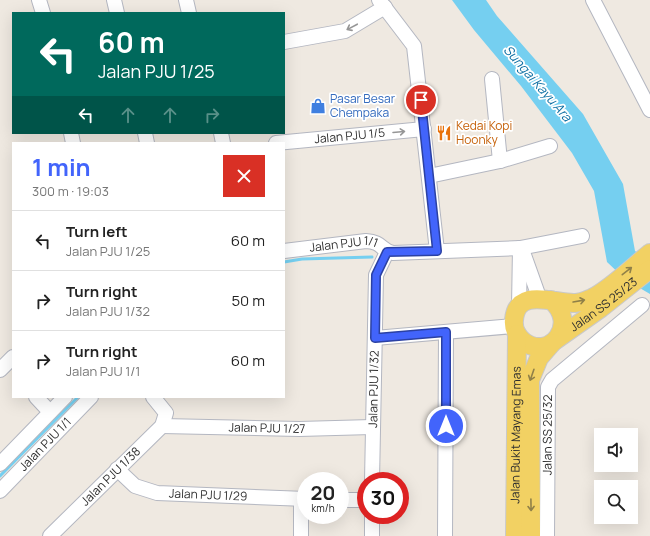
<!DOCTYPE html>
<html lang="en">
<head>
<meta charset="utf-8">
<style>
  :root { --surface:#fff; --page:#f2f2f2; --text:#222; --muted:#767676; --line:#e0e0e0; --accent:#4264fb }
  body { margin:0; font-family:Manrope,sans-serif; background:var(--page); color:var(--text); height:100vh; display:flex; flex-direction:column; font-size:15px; white-space:nowrap }
  * { box-sizing:border-box; margin:0 }
  p { font-size:13px; color:var(--muted) }
  .icon { flex:none; width:22px; height:22px; fill:none; stroke:currentColor; stroke-width:2; stroke-linecap:round; stroke-linejoin:round }
  .map { position:relative; flex:1; overflow:hidden }
  .side { position:absolute; left:12px; top:142px; width:273px; height:256px; display:flex; flex-direction:column; background:var(--surface); border-radius:0px; box-shadow:0 4px 16px #0002 }
  .side>* { flex:none }
  .guide { position:absolute; left:12px; top:12px; width:273px; height:122px; border-radius:0px; box-shadow:0 4px 16px #0002; background:#00695c; color:#fff; overflow:hidden }
  .controls { position:absolute; left:594px; top:428px; display:grid; gap:8px }
  .controls a { display:grid; place-items:center; width:44px; height:44px; border-radius:0px; background:var(--surface); box-shadow:0 4px 16px #0002; font-size:20px }
  .speed { position:absolute; left:297px; top:472px; display:flex; gap:8px; font-size:20px; font-weight:700; text-align:center }
  .speed>* { display:grid; place-content:center; width:52px; height:52px; border-radius:50%; background:var(--surface); box-shadow:0 4px 16px #0002; line-height:1 }
  .speed small { font-size:10px; font-weight:400 }
  .speed .limit { border:6px solid #d22; background:#fff; color:#111 }
  .pin { position:absolute; display:grid; place-items:center; width:34px; height:34px; color:#fff; margin:-17px; border:2px solid #fff; border-radius:50%; box-shadow:0 1px 4px #0007 }
  .me { position:absolute; width:44px; margin:-22px; rotate:0deg; stroke-linejoin:round; filter:drop-shadow(0 0 3px #0008) }
  .turn { display:flex; align-items:center; gap:14px; height:84px; padding:0 20px; font-size:18px }
  .turn .icon { width:52px; height:52px; stroke-width:2.5 }
  .turn b { display:block; font-size:28px; line-height:34px }
  .lanes { display:flex; align-items:center; height:38px; padding:0 20px; background:#0003; justify-content:center; gap:20px; direction:ltr }
  .lanes .off { opacity:.35 }
  .round { display:grid; place-items:center; flex:none; width:42px; height:42px; border-radius:0px; background:var(--page) }
  .overview { display:flex; align-items:center; justify-content:space-between; height:68px; padding:0 20px }
  h1 { font-size:24px; font-weight:700; line-height:30px; color:var(--accent) }
  ul { padding:0; list-style:none }
  li { display:flex; align-items:center; gap:12px; height:60px; padding:0 20px; border-top:1px solid var(--line) }
  li div { flex:1 }
  li b { display:block; font-size:15px }
  li em { font-style:normal }
  .map>svg:first-child { display:block }
</style>
</head>
<body>
<div class="map">
<svg width="650" height="536" viewBox="0 0 650 536">
  <rect width="100%" height="100%" fill="#efe9e1"/>
  <polygon fill="#75cff0" points="452,0 486,0 497,16 583,114 623,184 635,251 650,261 650,294 626,280 607,262 594,191 572,153 521,86 474,30"/>
  <g fill="none" stroke-linecap="round" stroke-linejoin="round">
    <g stroke="#75cff0" stroke-width="3">
      <polyline points="284,262 302,259 372,257"/>
      <polyline points="0,476 78,397"/>
    </g>
    <defs>
      <g id="minor">
        <polyline points="39,0 43,13"/>
        <polyline points="114,0 117,13"/>
        <polyline points="186,0 189,13"/>
        <polyline points="379,0 414,46 437,251"/>
        <polyline points="593,0 650,110"/>
        <polyline points="284,42 345,31 385,7"/>
        <polyline points="492,79 500,161"/>
        <polyline points="71,133 73,143"/>
        <polyline points="145,133 147,143"/>
        <polyline points="221,133 223,143"/>
        <path id="s1" d="M276,143L424,129"/>
        <polyline points="429,176 500,161 550,146"/>
        <path id="s2" d="M284,251L366,241C383,242 380,250 393,253L520,248L582,236"/>
        <polyline points="524,255 539,297"/>
        <polyline points="519,307 520,248"/>
        <polyline points="375,338 514,326"/>
        <polyline points="0,370 13,357"/>
        <polyline points="36,397 50,412"/>
        <path id="s3" d="M162,426L299,429L372,427"/>
        <polyline points="0,464 65,397"/>
        <path id="s4" d="M117,469L135,486L157,493L306,499"/>
        <path id="s5" d="M372,481L376,275L387,252"/>
        <path id="s6" d="M0,491L91,397"/>
        <polyline points="340,500 366,500"/>
        <polyline points="372,515 372,536"/>
        <path id="s7" d="M50,536L162,426L166,413L153,397"/>
        <polyline points="301,536 301,499"/>
        <polyline points="445,536 446,332"/>
        <path id="s8" d="M547,536L548,387L552,380L642,305"/>
      </g>
      <g id="major">
        <path d="M551,300C580,324 549,362 523,341C517,336 513,328 514,320C517,286 555,304 575,303C581,303 587,300 592,298C610,289 634,266 650,253"/>
        <path id="s9" d="M557,339L601,308L650,269"/>
        <path id="s10" d="M515,536L517,334"/>
        <polyline points="531,536 530,380 539,358 552,343"/>
      </g>
    </defs>
    <use href="#minor" stroke="#b4b7c1" stroke-width="16"/>
    <use href="#major" stroke="#c9c9c9" stroke-width="20"/>
    <use href="#minor" stroke="#fff" stroke-width="14"/>
    <use href="#major" stroke="#f2d163" stroke-width="18"/>
  </g>
  <defs><path id="oneway-shaft" d="M-6 0H5M1.5-3L5.5 0L1.5 3" fill="none" stroke-width="1.6" stroke-linecap="round" stroke-linejoin="round"/></defs>
  <g stroke="#969696">
    <use href="#oneway-shaft" transform="translate(352 27) rotate(152)"/>
    <use href="#oneway-shaft" transform="translate(399 132) rotate(-5)"/>
  </g>
  <g stroke="#908048">
    <use href="#oneway-shaft" transform="translate(627 271) rotate(-38)"/>
    <use href="#oneway-shaft" transform="translate(579 301) rotate(-10)"/>
    <use href="#oneway-shaft" transform="translate(532 375) rotate(109)"/>
    <use href="#oneway-shaft" transform="translate(531 505) rotate(89)"/>
  </g>
  <g fill="none" stroke-linecap="round" stroke-linejoin="round">
    <defs>
      <polyline id="route" points="421,100 437,251 387,252 376,275 375,338 446,332 446,426"/>
    </defs>
    <use href="#route" stroke="#2b41a3" stroke-width="10"/>
    <use href="#route" stroke="#4264fb" stroke-width="7"/>
  </g>
  <defs>
    <symbol id="shop-bare" viewBox="-9 -9 18 18"><path d="M-5-2.5h2.3a2.7 3.5 0 0 1 5.4 0H5L5.5 6h-11ZM-1.5-2.5h3a1.5 2.3 0 0 0-3 0Z" fill="#3f7fe0" stroke="#fff" stroke-width="2.5" paint-order="stroke"/></symbol>
    <symbol id="restaurant-bare" viewBox="-9 -9 18 18"><path d="M-5-6h1v4h1v-4h1v4h1v-4h1v5L-1.5 .5V6h-2V.5L-5-1ZM5-6V6H3V1.5H1.5Q1.5-4 5-6Z" fill="#e8710a" stroke="#fff" stroke-width="2.5" paint-order="stroke"/></symbol>
  </defs>
  <g fill-rule="evenodd">
    <use href="#shop-bare" x="307" y="95" width="22" height="22"/>
    <use href="#restaurant-bare" x="433" y="122" width="22" height="22"/>
  </g>
  <g text-anchor="middle" stroke-width="3.5" stroke-linejoin="round" paint-order="stroke">
    <g font-size="12" fill="#366cbe" stroke="#fff" text-anchor="start">
      <text x="330" y="103">Pasar Besar<tspan x="330" dy="14">Chempaka</tspan></text>
    </g>
    <g font-size="12" fill="#c56008" stroke="#fff" text-anchor="start">
      <text x="456" y="130">Kedai Kopi<tspan x="456" dy="14">Hoonky</tspan></text>
    </g>
    <g font-size="12" fill="#2e2e2e" stroke="#fff">
      <text dy="4" stroke="none"><textPath href="#s1" startOffset="74">Jalan PJU 1/5</textPath></text>
      <text dy="4" stroke="none"><textPath href="#s2" startOffset="60">Jalan PJU 1/1</textPath></text>
      <text dy="4" stroke="none"><textPath href="#s9" startOffset="58">Jalan SS 25/23</textPath></text>
      <text dy="4" stroke="none"><textPath href="#s5" startOffset="92">Jalan PJU 1/32</textPath></text>
      <text dy="4" stroke="none"><textPath href="#s3" startOffset="105">Jalan PJU 1/27</textPath></text>
      <text dy="4" stroke="none"><textPath href="#s10" startOffset="101">Jalan Bukit Mayang Emas</textPath></text>
      <text dy="4" stroke="none"><textPath href="#s8" startOffset="101">Jalan SS 25/32</textPath></text>
      <text dy="4" stroke="none"><textPath href="#s6" startOffset="65">Jalan PJU 1/1</textPath></text>
      <text dy="4" stroke="none"><textPath href="#s7" startOffset="85">Jalan PJU 1/38</textPath></text>
      <text dy="4" stroke="none"><textPath href="#s4" startOffset="99">Jalan PJU 1/29</textPath></text>
    </g>
    <g font-size="13" font-style="italic" fill="#0d6fa3" stroke="#fff">
      <text transform="translate(538 83) rotate(49)" y="5">Sungai Kayu Ara</text>
    </g>
  </g>
</svg>
<div class="controls">
<a><svg class="icon" aria-label="sound" viewBox="0 0 24 24"><path d="M4 9h4l5-4v14l-5-4H4zM17 9q2 3 0 6"/></svg></a>
<a><svg class="icon" aria-label="search" viewBox="0 0 24 24"><circle cx="10" cy="10" r="6"/><path d="M15 15l6 6"/></svg></a>
</div>
<div class="speed"><div>20<small>km/h</small></div><div class="limit">30</div></div>
<div class="pin" style="left:421px;top:100px;background:#d93025"><svg class="icon" aria-label="arrive" viewBox="0 0 24 24"><path d="M6 21V4h12l-3 4 3 4H6"/></svg></div>
<svg class="me" style="left:446px;top:426px" viewBox="-20 -20 40 40"><circle r="17" fill="#4264fb" stroke="#fff" stroke-width="3"/><path d="M0-11L8 9 0 5-8 9z" fill="#fff"/></svg>
<div class="guide">
<div class="turn"><svg class="icon" aria-label="left" viewBox="0 0 24 24"><path d="M17 20v-9H6M10 6l-5 5 5 5"/></svg><div><b>60 m</b>Jalan PJU 1/25</div></div>
<div class="lanes"><svg class="icon" aria-label="left" viewBox="0 0 24 24"><path d="M17 20v-9H6M10 6l-5 5 5 5"/></svg><svg class="icon off" aria-label="ahead" viewBox="0 0 24 24"><path d="M12 20V5M6 11l6-6 6 6"/></svg><svg class="icon off" aria-label="ahead" viewBox="0 0 24 24"><path d="M12 20V5M6 11l6-6 6 6"/></svg><svg class="icon off" aria-label="right" viewBox="0 0 24 24"><path d="M7 20v-9h11M14 6l5 5-5 5"/></svg></div>
</div>
<section class="side">
<div class="overview"><div><h1>1 min</h1><p>300 m · 19:03</p></div><a class="round" style="background:#d93025;color:#fff"><svg class="icon" aria-label="close" viewBox="0 0 24 24"><path d="M6 6l12 12M18 6L6 18"/></svg></a></div>
<ul>
<li><svg class="icon" aria-label="left" viewBox="0 0 24 24"><path d="M17 20v-9H6M10 6l-5 5 5 5"/></svg><div><b>Turn left</b><p>Jalan PJU 1/25</p></div><em>60 m</em></li>
<li><svg class="icon" aria-label="right" viewBox="0 0 24 24"><path d="M7 20v-9h11M14 6l5 5-5 5"/></svg><div><b>Turn right</b><p>Jalan PJU 1/32</p></div><em>50 m</em></li>
<li><svg class="icon" aria-label="right" viewBox="0 0 24 24"><path d="M7 20v-9h11M14 6l5 5-5 5"/></svg><div><b>Turn right</b><p>Jalan PJU 1/1</p></div><em>60 m</em></li>
</ul>
</section>
</div>
</body>
</html>
